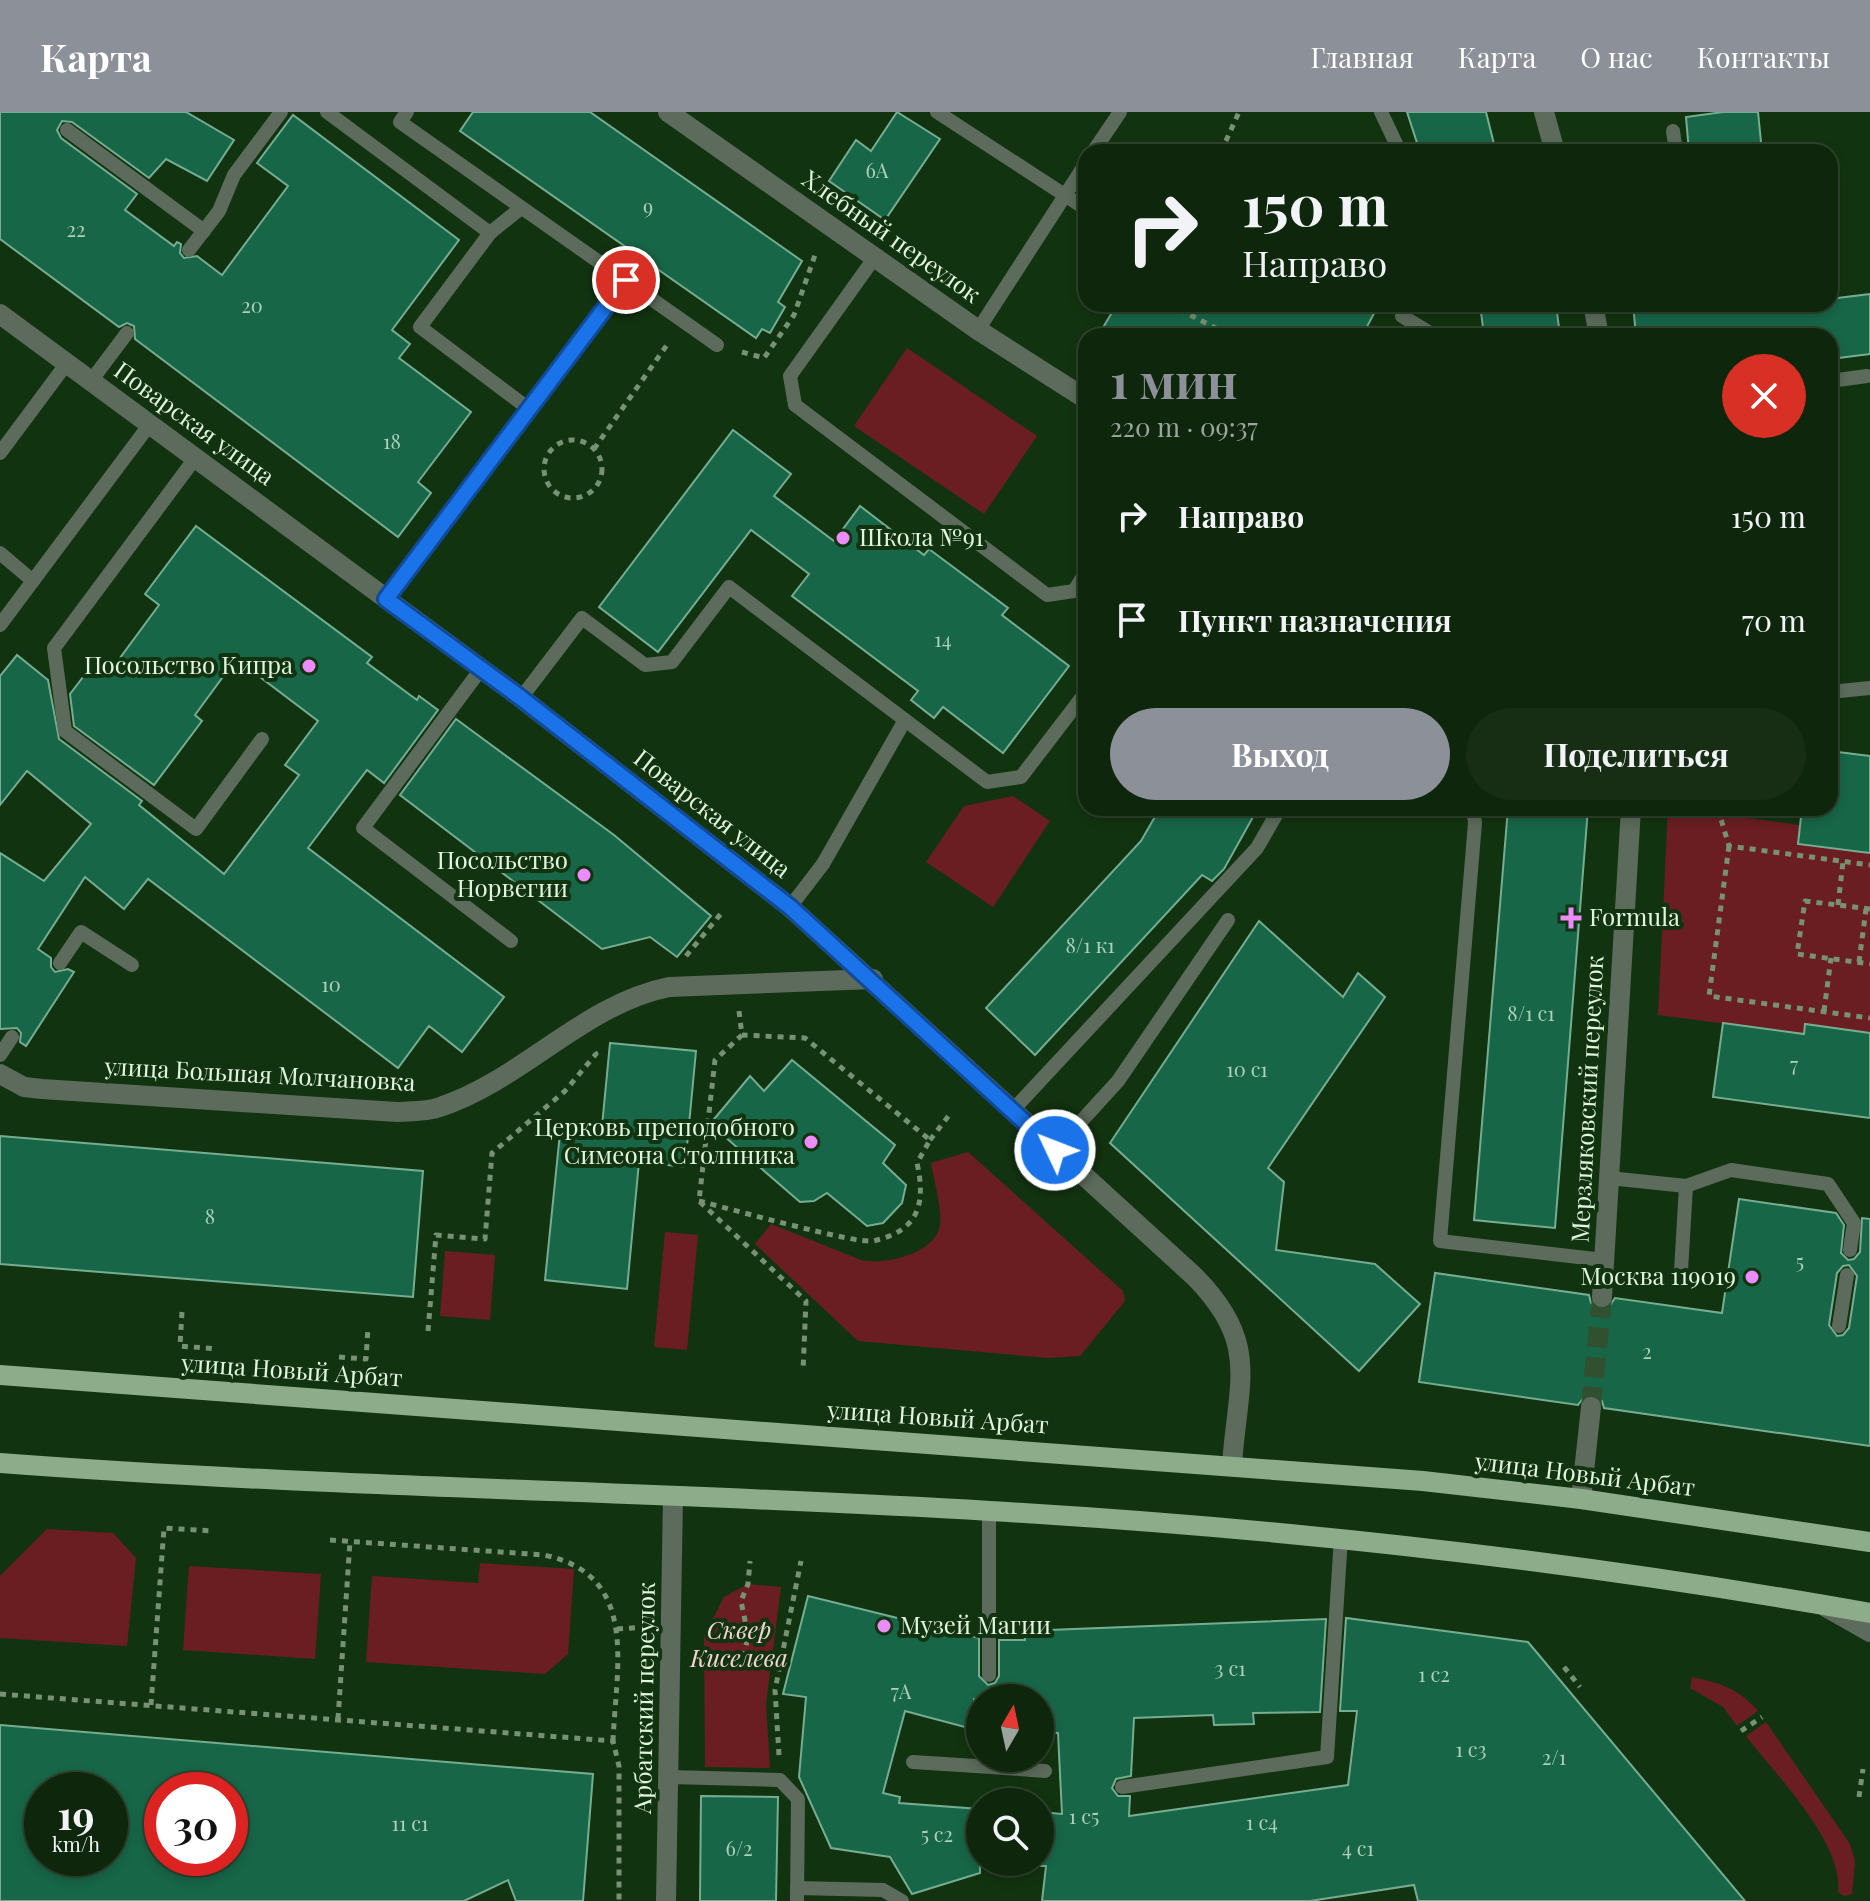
<!DOCTYPE html>
<html lang="ru">
<head>
<meta charset="utf-8">
<style>
  :root { --surface:#0e260c; --page:#172e15; --text:#f1f3f6; --muted:#9ba59d; --line:#2e432d; --accent:#8c9099 }
  body { margin:0; font-family:"Playfair Display",serif; background:var(--page); color:var(--text); height:100vh; display:flex; flex-direction:column; font-size:30px; white-space:nowrap }
  * { box-sizing:border-box; margin:0 }
  p { font-size:26px; color:var(--muted) }
  .icon { flex:none; width:44px; height:44px; fill:none; stroke:currentColor; stroke-width:2; stroke-linecap:round; stroke-linejoin:round }
  .map { position:relative; flex:1; overflow:hidden }
  .sheet { position:absolute; left:1078px; top:216px; width:760px; height:488px; display:flex; flex-direction:column; background:var(--surface); border-radius:24px; box-shadow:0 4px 12px #0003,0 0 0 2px var(--line) }
  .sheet>* { flex:none }
  .top-card { position:absolute; left:1078px; top:32px; width:760px; height:168px; border-radius:24px; box-shadow:0 4px 12px #0003,0 0 0 2px var(--line); background:#0e260c; color:var(--text); overflow:hidden }
  .needle { width:52px; rotate:9deg }
  .tools { position:absolute; left:966px; top:1572px; display:grid; gap:16px }
  .tools a { display:grid; place-items:center; width:88px; height:88px; border-radius:50%; background:var(--surface); box-shadow:0 4px 12px #0003,0 0 0 2px var(--line); font-size:40px }
  .speed { position:absolute; left:24px; top:1660px; display:flex; gap:16px; font-size:40px; font-weight:700; text-align:center }
  .speed>* { display:grid; place-content:center; width:104px; height:104px; border-radius:50%; background:var(--surface); box-shadow:0 4px 12px #0003,0 0 0 2px var(--line); line-height:1 }
  .speed small { font-size:20px; font-weight:400 }
  .speed .limit { border:12px solid #d22; background:#fff; color:#111 }
  .pin { position:absolute; display:grid; place-items:center; width:68px; height:68px; color:#fff; margin:-34px; border:4px solid #fff; border-radius:50%; box-shadow:0 2px 8px #0007 }
  .me { position:absolute; width:88px; margin:-44px; rotate:313deg; stroke-linejoin:round; filter:drop-shadow(0 0 6px #0008) }
  .turn { display:flex; align-items:center; gap:28px; height:168px; padding:0 32px; font-size:36px }
  .turn .icon { width:104px; height:104px; stroke-width:2.5 }
  .turn b { display:block; font-size:56px; line-height:68px }
  .round { display:grid; place-items:center; flex:none; width:84px; height:84px; border-radius:42px; background:var(--page) }
  .head { display:flex; align-items:center; justify-content:space-between; height:136px; padding:0 32px }
  h1 { font-size:48px; font-weight:700; line-height:60px; color:var(--accent) }
  .cta { display:flex; gap:16px; margin-top:auto; padding:16px 32px }
  .cta a { flex:1; height:92px; border-radius:48px; background:var(--accent); color:#fff; font-size:32px; font-weight:700; line-height:92px; text-align:center }
  .cta a+a { background:var(--page); color:var(--text) }
  ul { padding:0; list-style:none }
  li { display:flex; align-items:center; gap:24px; height:104px; padding:0 32px }
  li div { flex:1 }
  li b { display:block; font-size:30px }
  li em { font-style:normal }
  header { display:flex; align-items:center; gap:48px; box-sizing:border-box; height:112px; padding:0 40px; background:var(--accent); color:#fff }
  header strong { font-size:38px }
  nav { display:flex; gap:44px; margin-inline-start:auto; font-size:28px }
  .map>svg:first-child { display:block }
</style>
</head>
<body>
<header>
<strong>Карта</strong>
<nav><a>Главная</a><a>Карта</a><a>О нас</a><a>Контакты</a></nav>
</header>
<div class="map">
<svg width="1870" height="1789" viewBox="0 0 1870 1789">
  <rect width="100%" height="100%" fill="#123310"/>
  <g fill="#6b1e21">
    <polygon points="907,236 1037,324 984,402 854,314"/>
    <polygon points="1013,684 1050,709 993,795 926,750 964,694"/>
    <polygon points="1668,696 1732,696 1732,704 1800,713 1870,741 1870,921 1805,913 1804,922 1658,903"/>
    <path d="M968,1040L1123,1179L1125,1189L1080,1244L1048,1246L858,1229L755,1132L771,1112L861,1148C884,1154 937,1141 940,1113C942,1094 934,1070 931,1051Z"/>
    <polygon points="665,1120 698,1123 687,1238 654,1235"/>
    <polygon points="445,1139 495,1143 490,1208 440,1204"/>
    <polygon points="47,1417 113,1421 136,1446 127,1534 0,1526 0,1464"/>
    <polygon points="480,1451 574,1457 568,1542 545,1562 366,1550 372,1464 478,1471"/>
    <polygon points="189,1454 321,1462 315,1547 183,1538"/>
    <polygon points="748,1472 781,1475 766,1592 770,1656 705,1655 704,1524 724,1485"/>
    <path d="M1692,1565C1720,1571 1738,1576 1758,1599L1737,1614L1723,1595L1690,1576Z"/>
    <path d="M1766,1610L1850,1732L1855,1749L1852,1782L1844,1784L1838,1780C1844,1731 1775,1662 1746,1624Z"/>
  </g>
  <g fill="#176647" stroke="#76ad92" stroke-width="2" fill-rule="evenodd">
    <polygon points="0,0 186,0 234,28 207,69 166,47 149,66 72,10 62,9 57,18 61,26 137,82 125,98 174,134 177,130 181,132 180,141 184,146 197,144 222,163 288,74 257,51 293,3 459,128 392,218 410,232 399,246 471,300 418,370 431,381 398,425 135,227 134,214 127,211 119,215 0,127"/>
    <polygon points="473,0 590,0 802,149 778,190 785,195 770,221 762,217 756,226 460,19"/>
    <polygon points="897,0 940,27 885,108 829,69 856,28 871,39"/>
    <polygon points="1407,0 1486,0 1496,40 1420,40"/>
    <polygon points="1723,0 1758,0 1762,40 1689,40 1686,5"/>
    <polygon points="1870,182 1870,242 1830,247 1830,224 1636,224 1633,192 1830,192 1830,187"/>
    <polygon points="1117,192 1379,192 1362,224 1098,224"/>
    <polygon points="1480,192 1556,192 1560,224 1484,224"/>
    <polygon points="733,318 791,362 774,384 834,429 860,394 924,443 929,437 1008,496 1002,503 1069,554 1003,641 943,595 934,606 911,588 918,579 792,484 809,462 751,418 658,540 599,495"/>
    <polygon points="196,414 372,545 367,551 417,588 419,584 438,598 384,671 367,658 308,736 504,885 462,940 429,914 398,956 148,767 124,797 85,765 38,837 51,846 51,855 55,860 68,857 74,860 26,934 20,930 21,921 17,916 0,917 0,741 44,769 91,712 27,659 0,693 0,564 17,543 48,568 59,627 142,689 139,693 224,762 299,663 285,653 318,609 236,547 195,603 202,609 154,673 74,614 70,582 97,547 111,558 159,493 145,482"/>
    <polygon points="456,607 614,723 711,804 677,845 650,825 602,837 400,683"/>
    <polygon points="1830,639 1870,644 1870,741 1798,732 1802,696 1830,696"/>
    <polygon points="1160,696 1258,696 1224,757 1212,769 1202,763 1035,943 986,896 1141,729"/>
    <polygon points="1508,696 1588,696 1555,1116 1474,1108"/>
    <polygon points="1259,809 1343,885 1358,861 1385,885 1268,1056 1284,1070 1276,1138 1375,1152 1420,1192 1359,1259 1110,1031"/>
    <polygon points="1723,911 1804,922 1805,912 1870,921 1870,1006 1713,985"/>
    <polygon points="610,931 696,939 685,1055 639,1050 627,1177 545,1168 561,1011 602,1014"/>
    <polygon points="792,948 895,1033 883,1051 906,1073 902,1091 883,1111 867,1114 827,1081 814,1089 800,1090 710,1012 750,964 764,979"/>
    <polygon points="0,1024 423,1059 413,1185 0,1152"/>
    <path d="M1739,1087L1836,1101L1844,1113L1841,1141L1848,1148L1854,1147L1860,1140L1862,1106L1870,1107V1334L1604,1296L1602,1289L1593,1282L1585,1284L1578,1293L1419,1270L1435,1161L1589,1183L1591,1191L1600,1198L1608,1196L1615,1186L1722,1201ZM1849,1153L1857,1164L1849,1216L1843,1223L1837,1224L1829,1213L1837,1161L1843,1154Z"/>
    <polygon points="808,1484 979,1526 979,1564 988,1573 995,1571 999,1564 999,1528 1025,1528 1024,1519 1326,1507 1320,1600 1253,1601 1254,1612 1214,1613 1213,1603 1134,1606 1131,1664 1116,1667 1112,1676 1118,1684 1130,1684 1129,1704 1348,1673 1357,1599 1340,1599 1346,1506 1528,1530 1745,1789 1418,1789 1414,1773 1310,1789 1042,1789 1046,1754 1040,1754 1040,1700 1062,1702 1058,1621 1050,1621 1049,1596 1040,1597 1040,1586 974,1587 976,1618 905,1599 883,1681 900,1685 899,1691 980,1697 980,1761 912,1782 890,1745 831,1736 799,1665 806,1585 783,1582"/>
    <path d="M0,1613L593,1662L583,1789H516L508,1768L464,1789H0ZM42,1678H110V1746H42ZM162,1678H230V1746H162Z"/>
    <polygon points="701,1684 778,1685 776,1789 700,1789"/>
  </g>
  <g fill="none" stroke-linecap="round" stroke-linejoin="round">
    <polyline stroke="#31502f" stroke-width="20" stroke-dasharray="20 10" stroke-linecap="butt" points="1591,1295 1602,1185"/>
    <g stroke="#779175" stroke-width="5" stroke-dasharray="6 6" stroke-linecap="butt">
      <polyline points="1190,40 1194,40"/>
      <polyline points="1221,40 1239,0"/>
      <polyline points="1169,192 1231,224"/>
      <polyline points="742,240 764,246 794,203 815,143"/>
      <circle cx="573" cy="357" r="29"/>
      <polyline points="594,337 669,230"/>
      <polyline points="1722,696 1721,707 1729,734 1870,753"/>
      <polyline points="1729,734 1709,884 1870,906"/>
      <polyline points="1838,793 1843,750"/>
      <polyline points="1870,797 1805,789 1797,842 1870,852"/>
      <polyline points="686,844 724,798"/>
      <polyline points="1859,850 1866,797"/>
      <polyline points="739,899 742,923 715,948 699,1089 806,1189 803,1259"/>
      <polyline points="1824,899 1831,846"/>
      <polyline points="930,1028 950,1002"/>
      <path d="M699,1089C727,1096 855,1132 873,1129C919,1119 926,1092 917,1051L930,1028L805,926L742,923"/>
      <polyline points="182,1200 180,1234 217,1237"/>
      <polyline points="428,1219 436,1123 485,1127 492,1041 565,979 596,942 594,939"/>
      <polyline points="339,1245 366,1247 368,1215"/>
      <path d="M330,1428L544,1443C640,1463 616,1554 613,1629"/>
      <polyline points="617,1517 645,1515"/>
      <polyline points="744,1545 748,1523 741,1489 748,1472 750,1449"/>
      <polyline points="1564,1555 1580,1575"/>
      <polyline points="0,1582 613,1629 619,1654 619,1789"/>
      <polyline points="151,1593 164,1416 213,1419"/>
      <polyline points="338,1607 350,1429"/>
      <polyline points="1741,1619 1762,1605"/>
      <polyline points="779,1643 775,1578 801,1449"/>
      <polyline points="1859,1685 1863,1657"/>
    </g>
    <g stroke="#5c6b5b" stroke-width="14">
      <polyline points="327,0 490,121"/>
      <polyline points="407,0 400,10 717,233"/>
      <polyline points="937,0 1086,97"/>
      <polyline points="1381,0 1400,40"/>
      <polyline points="67,18 204,119"/>
      <polyline points="1673,19 1676,40"/>
      <polyline points="1093,40 1120,0"/>
      <polyline points="521,96 490,121 420,215 529,297"/>
      <polyline points="189,138 219,99 234,63 281,0"/>
      <polyline points="875,145 790,264 795,293 1047,483 1074,479 1086,460"/>
      <polyline points="1402,204 1435,224"/>
      <polyline points="978,218 1086,51"/>
      <polyline points="91,269 127,221"/>
      <polyline points="1830,269 1867,264"/>
      <polyline points="0,341 67,251"/>
      <polyline points="196,345 54,536 65,619 196,717 262,627"/>
      <polyline points="1830,405 1830,416"/>
      <polyline points="0,441 33,469"/>
      <polyline points="386,487 626,168"/>
      <polyline points="0,513 150,312"/>
      <polyline points="481,557 363,716 511,829"/>
      <polyline points="1830,580 1870,576"/>
      <polyline points="521,586 582,506 645,553 672,550 729,475 905,608 823,752 790,795"/>
      <polyline points="905,608 987,670 1021,665 1086,580"/>
      <polyline points="1473,696 1475,711 1440,1129 1604,1148"/>
      <polyline points="60,851 81,820 132,853"/>
      <polyline points="0,943 12,925"/>
      <polyline points="1013,998 1257,736 1280,696"/>
      <polyline points="1055,1038 1118,969 1228,808"/>
      <polyline points="1609,1066 1686,1074 1731,1058 1828,1072 1854,1111 1850,1138"/>
      <polyline points="1681,1159 1686,1074"/>
      <polyline points="1839,1214 1847,1163"/>
      <polyline points="989,1563 989,1399"/>
      <polyline points="913,1650 991,1655 991,1646"/>
      <polyline points="991,1655 1045,1659"/>
      <polyline points="670,1665 780,1668 798,1687 797,1789"/>
      <polyline points="1122,1675 1327,1645 1341,1425"/>
      <polyline points="797,1776 883,1778 902,1789"/>
    </g>
    <g stroke="#5c6b5b" stroke-width="20">
      <polyline points="668,0 978,218 1086,287"/>
      <polyline points="1544,0 1555,40"/>
      <polyline points="1593,192 1599,224"/>
      <path d="M0,202L521,586L790,795L1195,1165C1260,1231 1238,1269 1232,1352"/>
      <path d="M0,962L24,975L42,977L397,1000C411,999 427,1000 440,995C522,968 584,892 669,875L873,867"/>
      <polyline points="1602,1185 1631,696"/>
      <polyline points="1581,1387 1591,1295"/>
      <polyline points="1826,1495 1870,1520"/>
      <polyline points="666,1789 673,1385"/>
    </g>
    <g stroke="#8dac8a" stroke-width="20">
      <polyline points="0,1263 1423,1369 1581,1387 1870,1430"/>
      <path d="M0,1351C329,1376 660,1379 990,1399C1285,1416 1578,1449 1870,1501"/>
    </g>
  </g>
  <g fill="none" stroke-linecap="round" stroke-linejoin="round">
    <defs>
      <polyline id="route" points="626,168 386,487 521,586 790,795 1055,1038"/>
    </defs>
    <use href="#route" stroke="#114b97" stroke-width="20"/>
    <use href="#route" stroke="#1a73e8" stroke-width="14"/>
  </g>
  <g fill="#ec8cfa" stroke="#123310" stroke-width="3">
    <circle cx="843" cy="426" r="8"/>
    <circle cx="309" cy="554" r="8"/>
    <circle cx="584" cy="763" r="8"/>
    <path d="M1567 794h8v8h8v8h-8v8h-8v-8h-8v-8h8z"/>
    <circle cx="811" cy="1030" r="8"/>
    <circle cx="1752" cy="1165" r="8"/>
    <circle cx="884" cy="1514" r="8"/>
  </g>
  <g text-anchor="middle" stroke-width="8" stroke-linejoin="round" paint-order="stroke">
    <g font-size="20" fill="#aed0b8">
      <text x="877" y="66">6А</text>
      <text x="648" y="102">9</text>
      <text x="76" y="125">22</text>
      <text x="252" y="201">20</text>
      <text x="392" y="337">18</text>
      <text x="943" y="535">14</text>
      <text x="1090" y="841">8/1 к1</text>
      <text x="331" y="880">10</text>
      <text x="1531" y="909">8/1 с1</text>
      <text x="1794" y="960">7</text>
      <text x="1247" y="965">10 с1</text>
      <text x="210" y="1112">8</text>
      <text x="1800" y="1157">5</text>
      <text x="1647" y="1247">2</text>
      <text x="1230" y="1564">3 с1</text>
      <text x="1434" y="1570">1 с2</text>
      <text x="901" y="1587">7А</text>
      <text x="1471" y="1645">1 с3</text>
      <text x="1554" y="1653">2/1</text>
      <text x="1084" y="1712">1 с5</text>
      <text x="1262" y="1718">1 с4</text>
      <text x="410" y="1719">11 с1</text>
      <text x="937" y="1730">5 с2</text>
      <text x="739" y="1744">6/2</text>
      <text x="1358" y="1744">4 с1</text>
    </g>
    <g font-size="24" fill="#e1f4de" stroke="#123310">
      <text transform="translate(891 125) rotate(35)" y="8">Хлебный переулок</text>
      <text transform="translate(194 312) rotate(36)" y="8">Поварская улица</text>
      <text transform="translate(712 702) rotate(38)" y="8">Поварская улица</text>
      <text transform="translate(260 963) rotate(3)" y="8">улица Большая Молчановка</text>
      <text transform="translate(1588 987) rotate(-87)" y="8">Мерзляковский переулок</text>
      <text transform="translate(292 1259) rotate(4)" y="8">улица Новый Арбат</text>
      <text transform="translate(938 1306) rotate(4)" y="8">улица Новый Арбат</text>
      <text transform="translate(1585 1363) rotate(7)" y="8">улица Новый Арбат</text>
      <text transform="translate(645 1586) rotate(-89)" y="8">Арбатский переулок</text>
    </g>
    <g font-size="24" fill="#e1f4de" stroke="#123310" text-anchor="end">
      <text x="859" y="434" text-anchor="start">Школа №91</text>
      <text x="293" y="562">Посольство Кипра</text>
      <text x="568" y="757">Посольство<tspan x="568" dy="28">Норвегии</tspan></text>
      <text x="1589" y="814" text-anchor="start">Formula</text>
      <text x="795" y="1024">Церковь преподобного<tspan x="795" dy="28">Симеона Столпника</tspan></text>
      <text x="1736" y="1173">Москва 119019</text>
      <text x="900" y="1522" text-anchor="start">Музей Магии</text>
    </g>
    <g font-size="24" font-style="italic" fill="#f5d5d3" stroke="#123310">
      <text x="739" y="1527">Сквер<tspan x="739" dy="28">Киселева</tspan></text>
    </g>
  </g>
</svg>
<div class="tools">
<a><svg class="needle" viewBox="-14 -14 28 28"><path d="M0-13l5 13h-10z" fill="#e53935"/><path d="M0 13l5-13h-10z" fill="#9ba59d"/></svg></a>
<a><svg class="icon" aria-label="search" viewBox="0 0 24 24"><circle cx="10" cy="10" r="6"/><path d="M15 15l6 6"/></svg></a>
</div>
<div class="speed"><div>19<small>km/h</small></div><div class="limit">30</div></div>
<div class="pin" style="left:626px;top:168px;background:#d93025"><svg class="icon" aria-label="arrive" viewBox="0 0 24 24"><path d="M6 21V4h12l-3 4 3 4H6"/></svg></div>
<svg class="me" style="left:1055px;top:1038px" viewBox="-20 -20 40 40"><circle r="17" fill="#1a73e8" stroke="#fff" stroke-width="3"/><path d="M0-11L8 9 0 5-8 9z" fill="#fff"/></svg>
<div class="top-card">
<div class="turn"><svg class="icon" aria-label="right" viewBox="0 0 24 24"><path d="M7 20v-9h11M14 6l5 5-5 5"/></svg><div><b>150 m</b>Направо</div></div>
</div>
<section class="sheet">
<div class="head"><div><h1>1 мин</h1><p>220 m · 09:37</p></div><a class="round" style="background:#d93025;color:#fff"><svg class="icon" aria-label="close" viewBox="0 0 24 24"><path d="M6 6l12 12M18 6L6 18"/></svg></a></div>
<ul>
<li><svg class="icon" aria-label="right" viewBox="0 0 24 24"><path d="M7 20v-9h11M14 6l5 5-5 5"/></svg><div><b>Направо</b></div><em>150 m</em></li>
<li><svg class="icon" aria-label="arrive" viewBox="0 0 24 24"><path d="M6 21V4h12l-3 4 3 4H6"/></svg><div><b>Пункт назначения</b></div><em>70 m</em></li>
</ul>
<div class="cta"><a>Выход</a><a>Поделиться</a></div>
</section>
</div>
</body>
</html>
